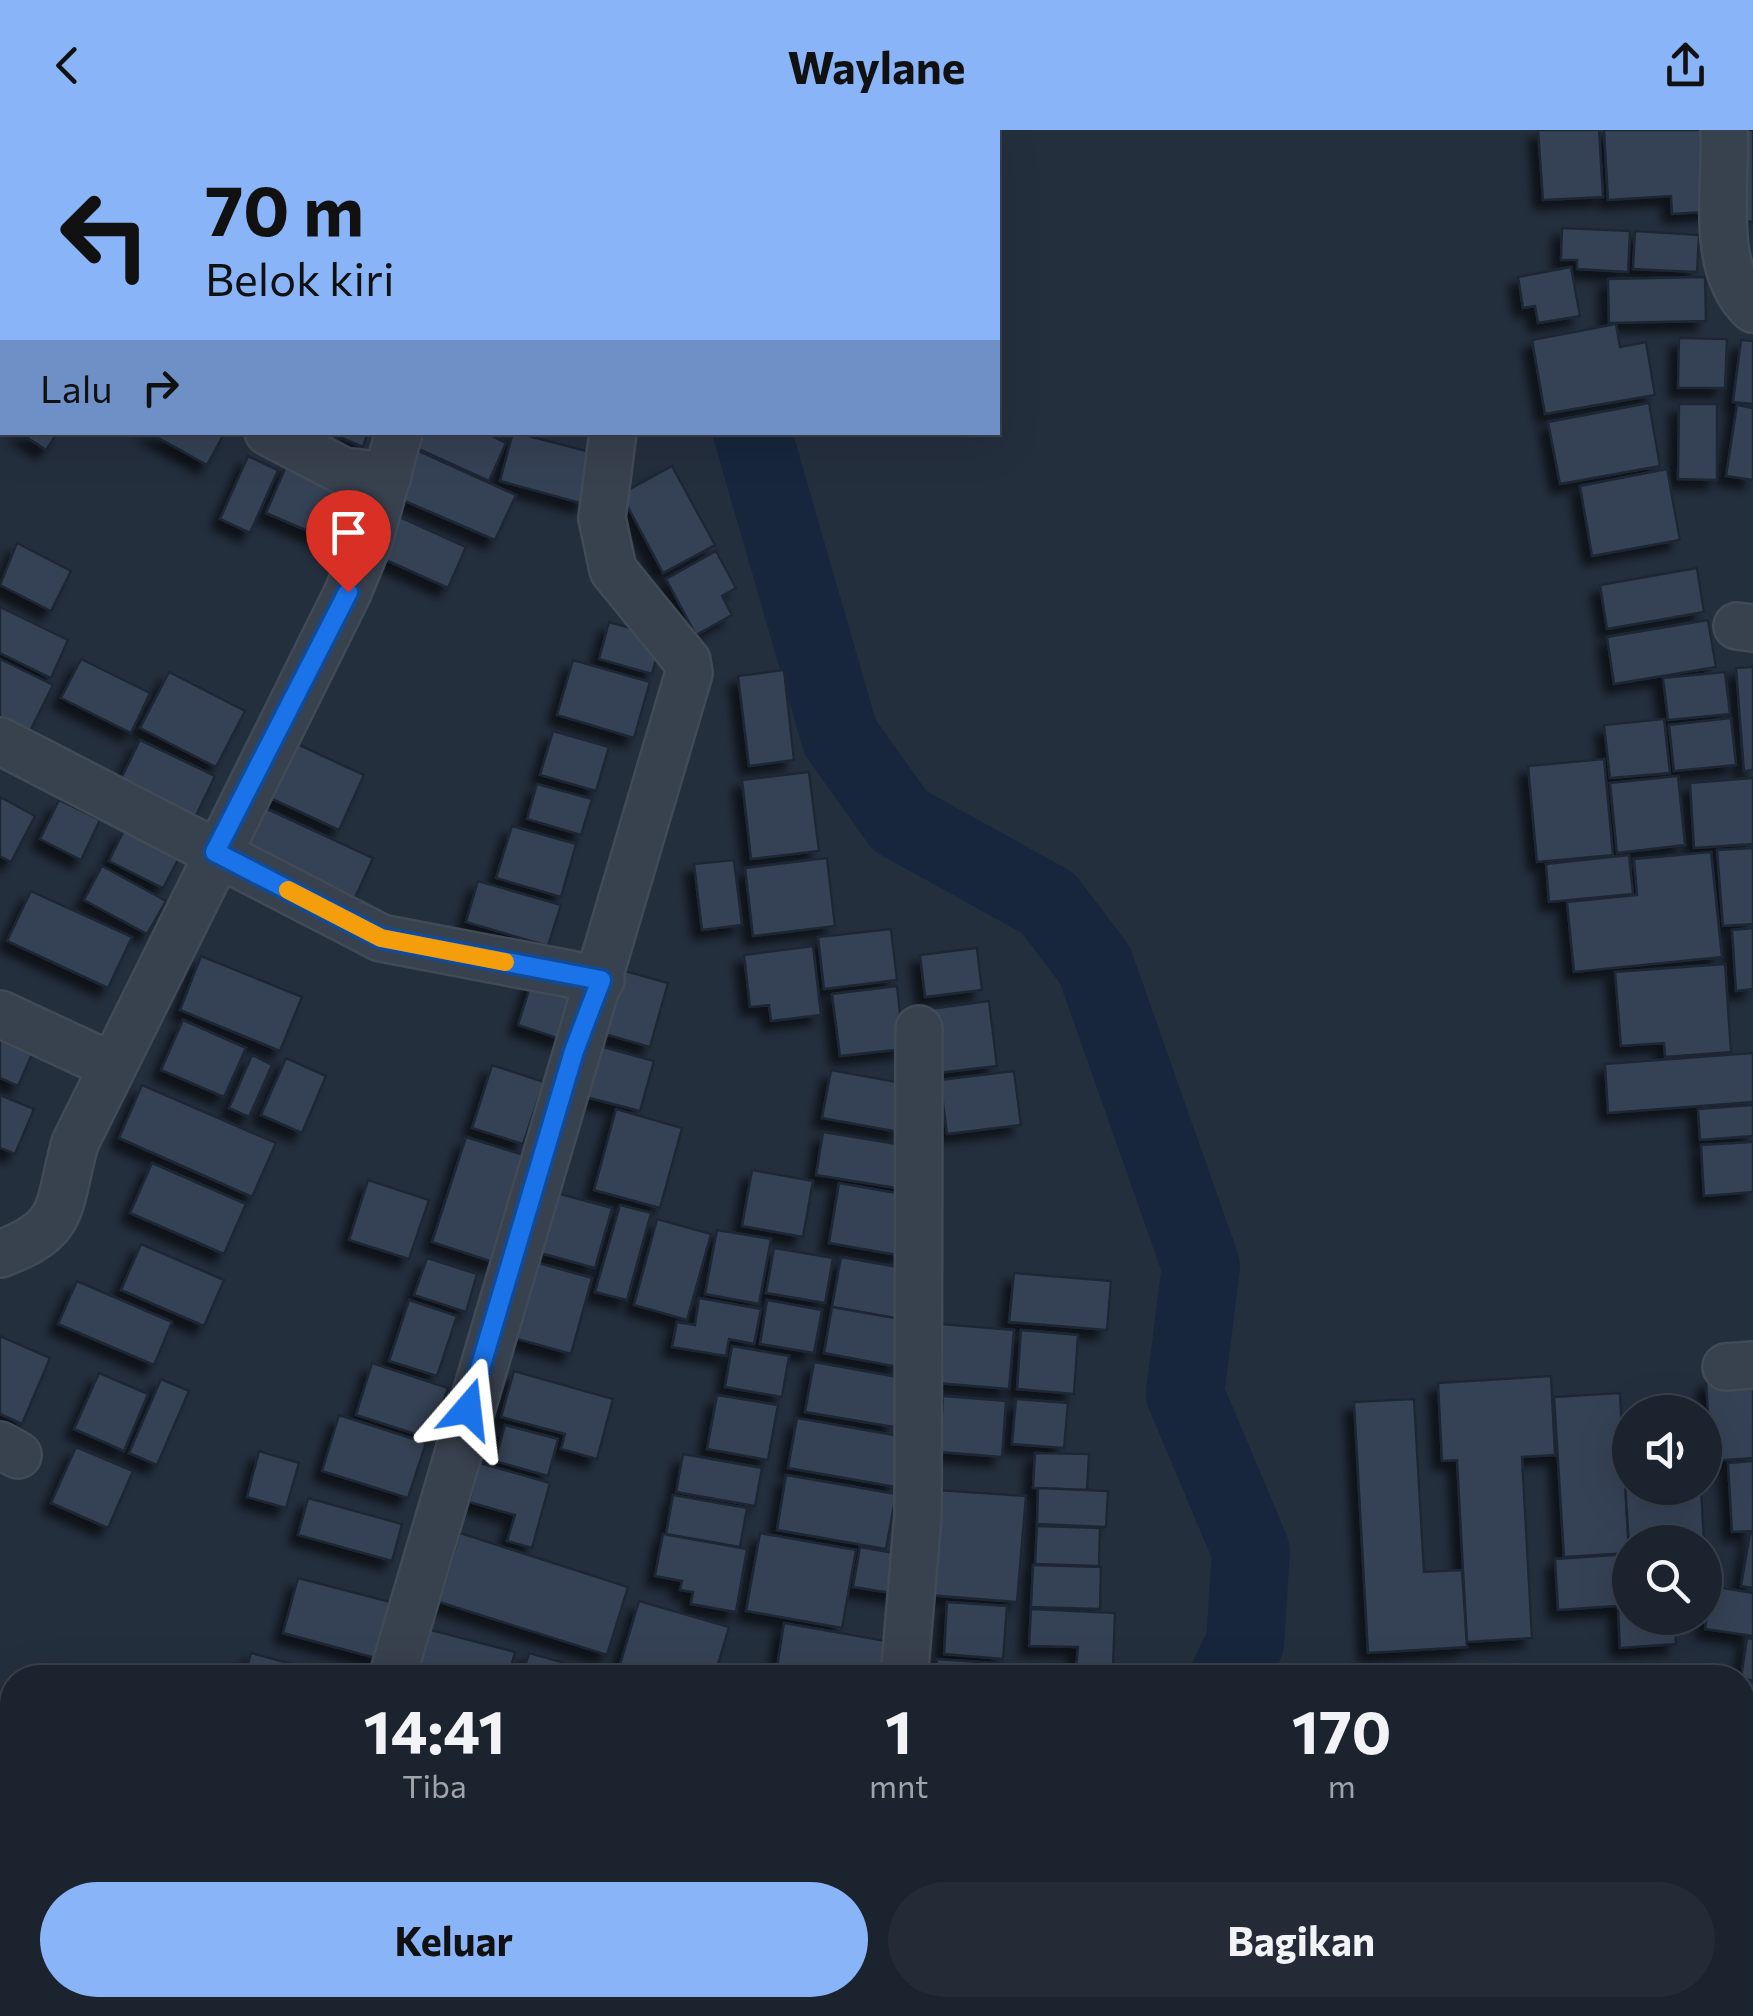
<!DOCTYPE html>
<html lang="id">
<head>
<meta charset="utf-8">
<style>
  :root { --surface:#1b232e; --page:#242b36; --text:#f1f3f6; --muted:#a0a4aa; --line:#39404a; --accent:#8ab4f8 }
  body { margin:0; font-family:Commissioner,sans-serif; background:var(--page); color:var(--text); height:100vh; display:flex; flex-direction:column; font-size:38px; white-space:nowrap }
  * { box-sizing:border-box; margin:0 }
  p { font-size:32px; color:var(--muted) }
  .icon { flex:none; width:55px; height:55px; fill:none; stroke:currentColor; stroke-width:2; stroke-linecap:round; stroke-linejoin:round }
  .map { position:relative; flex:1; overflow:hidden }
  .drawer { position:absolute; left:0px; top:1535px; width:1755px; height:352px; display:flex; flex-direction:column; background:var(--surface); border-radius:40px 40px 0 0; box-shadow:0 10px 40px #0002,0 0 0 2px var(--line) }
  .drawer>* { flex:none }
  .banner { position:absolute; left:0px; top:0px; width:1000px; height:305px; box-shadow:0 10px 40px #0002,0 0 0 2px var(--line); background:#8ab4f8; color:#111; overflow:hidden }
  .controls { position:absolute; left:1612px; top:1265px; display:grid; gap:20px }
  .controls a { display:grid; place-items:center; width:110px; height:110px; border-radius:50%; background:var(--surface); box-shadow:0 10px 40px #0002,0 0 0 2px var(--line); font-size:50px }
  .pin { position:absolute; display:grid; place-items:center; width:85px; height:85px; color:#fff; margin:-102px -42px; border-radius:50% 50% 50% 0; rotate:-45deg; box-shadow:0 0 10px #0007 }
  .pin .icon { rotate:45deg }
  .me { position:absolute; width:110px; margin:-55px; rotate:17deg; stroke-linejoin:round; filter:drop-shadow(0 0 8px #0008) }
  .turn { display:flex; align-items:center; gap:35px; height:210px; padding:0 40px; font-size:45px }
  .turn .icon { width:130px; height:130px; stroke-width:2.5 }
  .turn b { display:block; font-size:70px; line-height:85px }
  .then { display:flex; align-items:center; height:95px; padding:0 40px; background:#0003; gap:20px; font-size:38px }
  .eta { display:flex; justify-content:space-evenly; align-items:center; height:170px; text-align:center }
  .eta b { font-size:60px; font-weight:700; line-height:70px }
  .action { display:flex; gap:20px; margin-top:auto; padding:20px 40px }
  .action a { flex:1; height:115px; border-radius:60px; background:var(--accent); color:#111; font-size:40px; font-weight:700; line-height:115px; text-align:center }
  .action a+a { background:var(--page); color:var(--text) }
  header { display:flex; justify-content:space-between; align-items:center; height:130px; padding:0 40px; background:var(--accent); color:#111; font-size:45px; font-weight:700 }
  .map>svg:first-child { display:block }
</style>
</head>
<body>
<header><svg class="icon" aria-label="back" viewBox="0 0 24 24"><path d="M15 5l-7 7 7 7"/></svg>Waylane<svg class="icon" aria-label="share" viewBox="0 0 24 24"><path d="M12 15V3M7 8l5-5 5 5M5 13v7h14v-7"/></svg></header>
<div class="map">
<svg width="1753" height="1886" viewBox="0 0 1753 1886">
  <defs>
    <filter id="shadow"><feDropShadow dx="-9" dy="9" stdDeviation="5" flood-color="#0009"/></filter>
  </defs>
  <rect width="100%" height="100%" fill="#242f3e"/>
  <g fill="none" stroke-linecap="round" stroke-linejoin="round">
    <g stroke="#17263c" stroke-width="78">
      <polyline points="729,0 729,2"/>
      <polyline points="752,302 840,607 900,691 1048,773 1095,835 1201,1136 1185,1264 1251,1421 1245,1513 1228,1548"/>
      <polyline points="1093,1886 1096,1875"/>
    </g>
  </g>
  <g fill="#364354" stroke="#1f2835" stroke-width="2.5" filter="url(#shadow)">
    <polygon points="0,0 71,0 2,2 2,12"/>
    <polygon points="218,0 291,0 217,2"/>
    <polygon points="561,0 633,0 561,2"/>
    <polygon points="1538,0 1599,0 1603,67 1543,70"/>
    <polygon points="1604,0 1713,0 1718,81 1672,84 1671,66 1608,70"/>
    <polygon points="1745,0 1753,0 1753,92 1731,89"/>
    <polygon points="1562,98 1630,101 1628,142 1577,139 1577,130 1561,130"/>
    <polygon points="1635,101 1699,105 1697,142 1633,139"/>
    <polygon points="1571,137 1580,186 1538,193 1535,176 1523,178 1518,147"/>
    <polygon points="1705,147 1706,191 1609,193 1608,149"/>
    <polygon points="1616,194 1620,217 1646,212 1655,265 1545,284 1532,210"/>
    <polygon points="1679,208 1727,209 1725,258 1678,258"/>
    <polygon points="1741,210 1753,211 1753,274 1733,272"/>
    <polygon points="1649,273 1660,336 1560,354 1548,292"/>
    <polygon points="1679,274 1717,274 1717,350 1678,349"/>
    <polygon points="1737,275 1753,278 1753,350 1726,346"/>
    <polygon points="19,302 58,302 46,320"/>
    <polygon points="148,302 225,302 207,335"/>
    <polygon points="328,302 368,302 363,317"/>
    <polygon points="405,302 484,302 506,313 489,351 401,311"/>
    <polygon points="513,302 598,324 584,374 500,351"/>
    <polygon points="412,318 516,365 495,410 391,365"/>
    <polygon points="248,326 278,340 250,403 220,389"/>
    <polygon points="287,334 366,368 345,417 266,383"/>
    <polygon points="672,336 715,415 663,443 621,364"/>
    <polygon points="1667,339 1680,410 1592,426 1580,356"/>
    <polygon points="391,383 466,417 448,458 373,424"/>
    <polygon points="17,413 71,441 51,481 0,455"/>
    <polygon points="716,421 736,458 722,466 732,485 696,505 666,449"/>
    <polygon points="1697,438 1704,482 1607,499 1600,455"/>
    <polygon points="0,477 68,510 51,548 0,523"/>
    <polygon points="1708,490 1716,537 1614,554 1607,507"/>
    <polygon points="609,492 662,507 652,544 599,529"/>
    <polygon points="0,529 53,555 22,617 0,606"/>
    <polygon points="81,529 150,563 131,603 61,568"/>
    <polygon points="573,530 650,552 634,608 557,585"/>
    <polygon points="1753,537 1753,640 1744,641 1736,538"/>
    <polygon points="784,540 794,630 749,636 738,546"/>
    <polygon points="169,542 245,581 216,637 140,598"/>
    <polygon points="1725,542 1730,584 1668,590 1663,548"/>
    <polygon points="1731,588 1736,635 1674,641 1669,595"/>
    <polygon points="1664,589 1670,643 1610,648 1604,595"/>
    <polygon points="553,601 609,617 596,661 540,645"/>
    <polygon points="280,606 364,645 339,700 255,661"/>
    <polygon points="140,610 215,646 190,698 115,661"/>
    <polygon points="1604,629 1613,725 1537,732 1528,636"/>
    <polygon points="809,642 819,721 751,729 742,650"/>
    <polygon points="1678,646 1685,715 1617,723 1610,653"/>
    <polygon points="1753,648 1753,714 1694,718 1690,653"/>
    <polygon points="537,654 592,669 581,705 527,689"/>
    <polygon points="0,667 35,686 11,732 0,726"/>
    <polygon points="59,670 100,690 81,730 40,709"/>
    <polygon points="265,678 373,728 348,783 239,733"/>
    <polygon points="512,696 576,714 561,767 496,748"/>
    <polygon points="124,700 179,728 163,758 109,731"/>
    <polygon points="1753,718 1753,794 1723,796 1717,720"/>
    <polygon points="1711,722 1722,827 1574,842 1567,772 1637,765 1634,729"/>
    <polygon points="1629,725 1633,764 1549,772 1546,734"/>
    <polygon points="827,728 835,796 753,806 745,738"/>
    <polygon points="734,730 742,795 702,800 694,734"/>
    <polygon points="102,736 166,771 147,804 84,770"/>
    <polygon points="478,751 561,775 548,816 466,792"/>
    <polygon points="31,761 132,807 108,858 7,811"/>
    <polygon points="1753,798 1753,859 1736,861 1732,800"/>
    <polygon points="891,799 897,850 824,859 818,807"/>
    <polygon points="813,816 821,885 771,891 769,875 750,877 744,825"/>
    <polygon points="977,818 982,860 925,867 920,825"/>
    <polygon points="201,826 302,867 280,921 180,880"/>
    <polygon points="1725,834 1731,922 1665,927 1664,913 1621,916 1615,842"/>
    <polygon points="618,839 668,853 650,917 601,903"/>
    <polygon points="534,844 580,859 563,910 518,895"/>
    <polygon points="897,856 904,919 840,926 832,864"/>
    <polygon points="989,871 997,936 937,943 930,879"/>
    <polygon points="183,890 246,918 224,967 161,940"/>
    <polygon points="0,907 33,922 18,956 0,948"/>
    <polygon points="592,914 654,931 640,981 578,965"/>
    <polygon points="1753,923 1753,972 1608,983 1605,934"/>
    <polygon points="252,925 272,935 249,987 229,978"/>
    <polygon points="286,928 326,946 302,1003 261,985"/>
    <polygon points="492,935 544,952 523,1014 472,998"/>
    <polygon points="831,940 907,954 899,1002 822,988"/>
    <polygon points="1014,941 1021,995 947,1004 940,950"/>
    <polygon points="142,955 276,1013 252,1067 119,1008"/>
    <polygon points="0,965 34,979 15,1024 0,1018"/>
    <polygon points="1753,975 1753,1006 1700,1010 1698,979"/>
    <polygon points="616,979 682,998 660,1078 594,1060"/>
    <polygon points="823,1002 915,1017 909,1060 816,1045"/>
    <polygon points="466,1007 530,1027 496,1133 432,1112"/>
    <polygon points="1753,1012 1753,1062 1704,1066 1701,1015"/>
    <polygon points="152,1033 246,1074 224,1124 130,1083"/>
    <polygon points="752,1040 813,1051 803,1107 742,1096"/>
    <polygon points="368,1050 429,1070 409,1129 349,1110"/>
    <polygon points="839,1053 913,1066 903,1126 829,1113"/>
    <polygon points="549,1061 612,1078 595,1138 533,1121"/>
    <polygon points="620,1075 651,1083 627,1170 595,1162"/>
    <polygon points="657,1089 711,1104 687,1190 634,1175"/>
    <polygon points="717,1100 771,1109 759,1174 705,1164"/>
    <polygon points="141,1114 224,1150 204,1196 121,1160"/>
    <polygon points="774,1118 833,1128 825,1173 766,1163"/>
    <polygon points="841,1127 915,1140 906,1190 832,1177"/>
    <polygon points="427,1128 477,1144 466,1182 414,1165"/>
    <polygon points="535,1132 592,1148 571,1224 514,1208"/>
    <polygon points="1014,1143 1111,1151 1107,1200 1009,1192"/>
    <polygon points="77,1151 172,1192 154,1235 58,1194"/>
    <polygon points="699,1168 761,1179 754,1214 729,1209 726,1226 672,1217 677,1192 695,1195"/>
    <polygon points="409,1170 457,1186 437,1246 389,1231"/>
    <polygon points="767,1170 822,1180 814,1223 760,1214"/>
    <polygon points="832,1177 906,1190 898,1237 824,1223"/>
    <polygon points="941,1194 1014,1200 1009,1259 937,1253"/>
    <polygon points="1021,1200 1078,1205 1074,1264 1017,1259"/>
    <polygon points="0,1206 50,1228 22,1294 0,1284"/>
    <polygon points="732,1216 789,1226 782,1267 725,1257"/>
    <polygon points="814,1232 903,1248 894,1297 805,1282"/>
    <polygon points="372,1233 448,1258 431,1309 356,1285"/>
    <polygon points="514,1241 613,1269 597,1329 561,1319 565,1304 501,1287"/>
    <polygon points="99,1243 148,1264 124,1321 74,1299"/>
    <polygon points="1551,1246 1555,1325 1522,1327 1532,1508 1467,1512 1457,1330 1442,1331 1438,1253"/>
    <polygon points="161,1249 189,1261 157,1335 129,1323"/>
    <polygon points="1753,1249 1753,1328 1711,1331 1706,1251"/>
    <polygon points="1620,1263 1629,1423 1564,1427 1554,1267"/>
    <polygon points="717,1265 778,1275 768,1330 707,1319"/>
    <polygon points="943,1266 1006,1271 1002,1327 940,1322"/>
    <polygon points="1016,1269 1068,1273 1064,1318 1012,1314"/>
    <polygon points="1414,1269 1424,1442 1462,1440 1467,1517 1368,1523 1354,1272"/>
    <polygon points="339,1285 426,1313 408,1368 322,1341"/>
    <polygon points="797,1288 905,1307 896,1357 788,1338"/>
    <polygon points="1621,1290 1630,1290 1630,1358 1701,1358 1704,1412 1630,1412 1630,1431"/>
    <polygon points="505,1295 558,1309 548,1346 495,1331"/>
    <polygon points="76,1317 133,1341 108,1398 51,1373"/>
    <polygon points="259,1321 299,1333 286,1378 247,1367"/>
    <polygon points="1035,1323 1089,1324 1087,1360 1033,1358"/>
    <polygon points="683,1324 762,1338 755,1376 676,1362"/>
    <polygon points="1753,1331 1753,1401 1732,1402 1728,1333"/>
    <polygon points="480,1333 550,1353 532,1418 507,1411 515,1385 469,1372"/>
    <polygon points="786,1345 896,1364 886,1419 777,1400"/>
    <polygon points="1038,1358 1108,1361 1106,1397 1037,1394"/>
    <polygon points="937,1360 1026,1366 1017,1472 928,1465"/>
    <polygon points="673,1365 747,1378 740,1417 666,1404"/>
    <polygon points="308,1368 402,1394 392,1431 298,1405"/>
    <polygon points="1037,1396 1100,1398 1099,1436 1035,1434"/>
    <polygon points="460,1403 628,1457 607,1525 439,1472"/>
    <polygon points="760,1403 856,1420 842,1498 746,1481"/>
    <polygon points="1750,1403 1753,1404 1753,1458 1741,1456"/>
    <polygon points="663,1404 747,1419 736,1482 691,1474 693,1462 680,1460 682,1451 655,1446"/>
    <polygon points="860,1417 905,1425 898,1464 853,1457"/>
    <polygon points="1629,1424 1630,1475 1558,1480 1555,1429"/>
    <polygon points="1033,1435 1101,1437 1100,1479 1031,1477"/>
    <polygon points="298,1448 398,1474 383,1530 283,1503"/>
    <polygon points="1711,1456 1753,1463 1753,1506 1705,1499"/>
    <polygon points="639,1471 729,1497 714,1548 651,1548 619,1538"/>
    <polygon points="947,1472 1007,1476 1003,1529 944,1524"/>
    <polygon points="1630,1476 1630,1488 1674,1488 1676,1514 1620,1518 1618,1477"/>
    <polygon points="1031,1479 1115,1483 1113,1538 1076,1537 1078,1517 1029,1516"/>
    <polygon points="784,1493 886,1511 880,1548 776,1543"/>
    <polygon points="427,1499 515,1522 508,1548 414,1548"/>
    <polygon points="1747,1508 1753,1509 1753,1551 1741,1548"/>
    <polygon points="251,1523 322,1542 321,1548 244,1548"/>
    <polygon points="529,1523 594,1541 592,1548 522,1548"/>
    <polygon points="937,1529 1019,1535 1018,1548 935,1548"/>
    <polygon points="1742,1693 1753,1695 1753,1749 1742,1747"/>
    <polygon points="1742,1751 1753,1753 1753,1816 1742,1814"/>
    <polygon points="0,1774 12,1777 12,1852 0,1848"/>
    <polygon points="1750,1850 1753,1886 1744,1886"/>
    <polygon points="0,1863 12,1867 12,1875 22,1875 19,1886 0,1886"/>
    <polygon points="125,1875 235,1875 232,1886 122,1886"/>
    <polygon points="241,1875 258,1875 290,1886 237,1886"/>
    <polygon points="338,1875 427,1875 424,1886 335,1886"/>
    <polygon points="717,1875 786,1875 784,1886 715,1886"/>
    <polygon points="827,1875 904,1875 903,1886 826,1886"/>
    <polygon points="916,1875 953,1875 951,1886 914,1886"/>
    <polygon points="975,1875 1028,1875 1026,1886 974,1886"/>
    <polygon points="1584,1875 1646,1875 1644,1886 1582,1886"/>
    <polygon points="1651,1875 1723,1875 1721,1886 1668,1886 1650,1883"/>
  </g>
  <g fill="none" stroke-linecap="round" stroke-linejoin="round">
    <defs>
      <g id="minor">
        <path d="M1724,0C1727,56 1709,138 1753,179"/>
        <polyline points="652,2 652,0"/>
        <polyline points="0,136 2,137"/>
        <polyline points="268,302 343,341 388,346"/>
        <polyline points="1737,496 1753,498"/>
        <polyline points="0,611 381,808 601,850"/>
        <polyline points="0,884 112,936"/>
        <path d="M0,1124C68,1099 57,1078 75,1013L348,462L370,408L399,302"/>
        <polyline points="1726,1237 1753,1235"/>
        <polyline points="0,1315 18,1325"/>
        <polyline points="392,1548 689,543 687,531 613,440 602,388 613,302"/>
        <polyline points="904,1548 918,1386 919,899"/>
        <polyline points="0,1665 1,1665"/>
        <polyline points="313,1886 316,1875"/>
        <polyline points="670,1886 674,1875"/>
      </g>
    </defs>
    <use href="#minor" stroke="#414a57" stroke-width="50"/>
    <use href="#minor" stroke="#38414e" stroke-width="45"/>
  </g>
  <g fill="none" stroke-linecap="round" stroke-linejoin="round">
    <defs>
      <polyline id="route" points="348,462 215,722 381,808 601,850 574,921 468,1279"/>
    </defs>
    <use href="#route" stroke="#114b97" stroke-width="25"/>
    <use href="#route" stroke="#1a73e8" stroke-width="18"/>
    <polyline stroke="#f59e0b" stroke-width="18" points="288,760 381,808 505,832"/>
  </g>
</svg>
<div class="controls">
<a><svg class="icon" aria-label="sound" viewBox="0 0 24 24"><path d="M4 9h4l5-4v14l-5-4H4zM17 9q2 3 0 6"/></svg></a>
<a><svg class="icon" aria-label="search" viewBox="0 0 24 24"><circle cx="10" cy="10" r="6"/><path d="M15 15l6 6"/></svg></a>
</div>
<div class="pin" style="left:348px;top:462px;background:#d93025"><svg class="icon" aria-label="arrive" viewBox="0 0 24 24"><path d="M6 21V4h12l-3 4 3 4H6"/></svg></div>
<svg class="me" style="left:468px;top:1279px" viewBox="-20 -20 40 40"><path d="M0-17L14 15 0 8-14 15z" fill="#1a73e8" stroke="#fff" stroke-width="4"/></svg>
<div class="banner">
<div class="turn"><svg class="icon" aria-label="left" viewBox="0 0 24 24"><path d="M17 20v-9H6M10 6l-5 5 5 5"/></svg><div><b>70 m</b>Belok kiri</div></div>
<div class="then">Lalu<svg class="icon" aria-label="right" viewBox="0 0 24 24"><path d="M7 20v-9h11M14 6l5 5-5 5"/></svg></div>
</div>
<section class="drawer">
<div class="eta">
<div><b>14:41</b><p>Tiba</p></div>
<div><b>1</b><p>mnt</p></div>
<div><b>170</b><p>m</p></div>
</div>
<div class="action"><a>Keluar</a><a>Bagikan</a></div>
</section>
</div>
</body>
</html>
